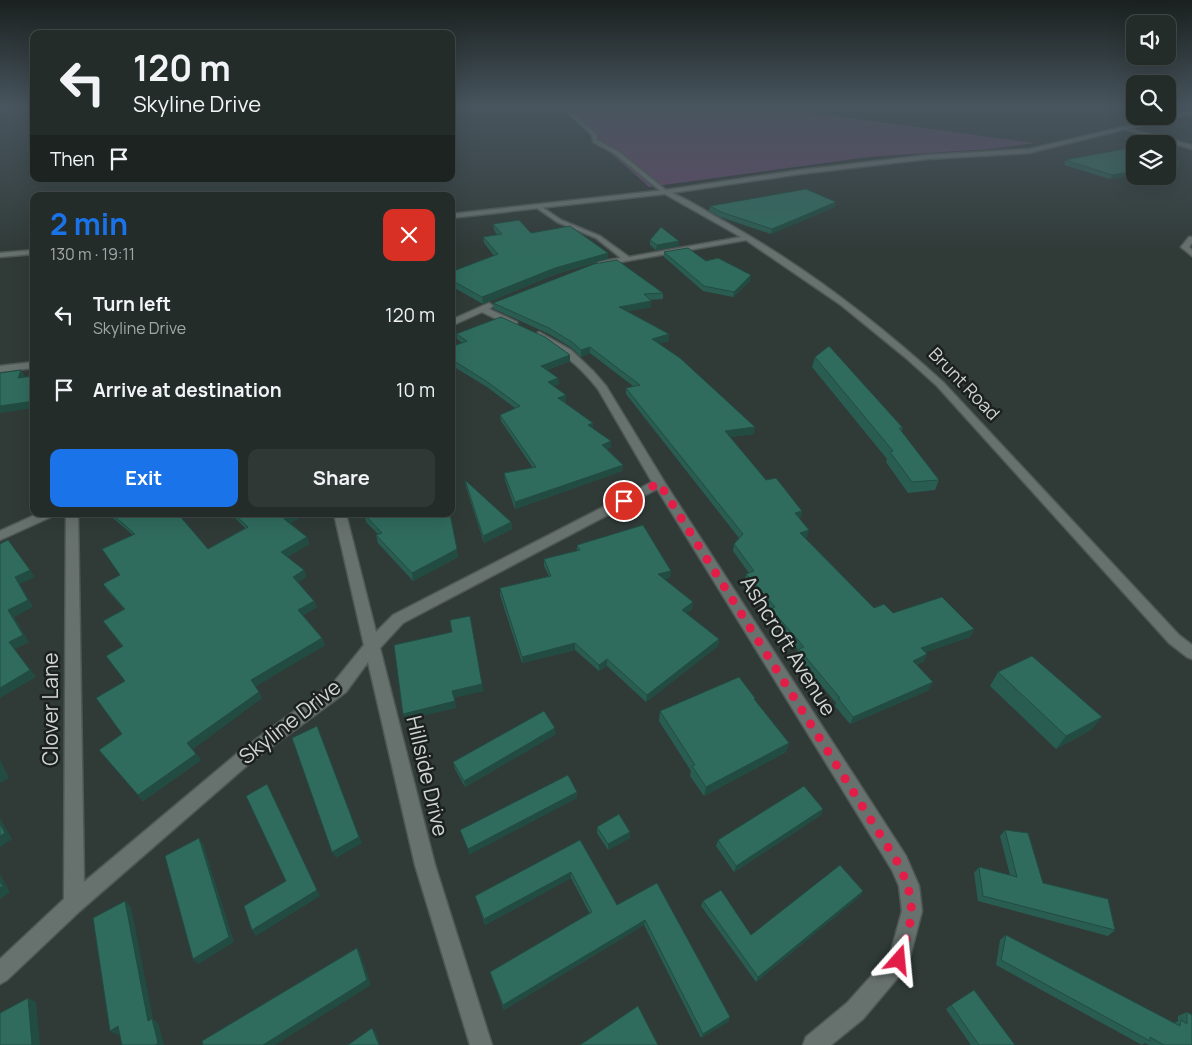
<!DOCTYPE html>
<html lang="en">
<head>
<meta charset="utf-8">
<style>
  :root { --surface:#242c2a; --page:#303836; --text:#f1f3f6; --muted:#a3a7a8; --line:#414847; --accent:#1a73e8 }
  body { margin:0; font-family:Manrope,sans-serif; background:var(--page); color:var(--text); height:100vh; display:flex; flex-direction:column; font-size:19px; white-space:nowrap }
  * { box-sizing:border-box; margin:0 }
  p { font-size:16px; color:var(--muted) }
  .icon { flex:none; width:28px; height:28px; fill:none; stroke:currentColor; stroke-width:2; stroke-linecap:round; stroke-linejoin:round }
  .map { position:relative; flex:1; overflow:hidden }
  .drawer { position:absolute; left:30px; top:192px; width:425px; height:325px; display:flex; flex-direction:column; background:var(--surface); border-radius:10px; box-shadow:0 5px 20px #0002,0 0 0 1px var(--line) }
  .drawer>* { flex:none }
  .banner { position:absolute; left:30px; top:30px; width:425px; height:152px; border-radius:10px; box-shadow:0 5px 20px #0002,0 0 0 1px var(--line); background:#242c2a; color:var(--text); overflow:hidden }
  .controls { position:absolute; left:1126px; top:15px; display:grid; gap:10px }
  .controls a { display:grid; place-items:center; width:50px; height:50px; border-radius:10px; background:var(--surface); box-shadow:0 5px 20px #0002,0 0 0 1px var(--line); font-size:25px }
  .pin { position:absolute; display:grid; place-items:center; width:42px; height:42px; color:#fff; margin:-21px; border:2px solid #fff; border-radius:50%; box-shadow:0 1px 5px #0007 }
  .me { position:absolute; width:55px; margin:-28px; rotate:18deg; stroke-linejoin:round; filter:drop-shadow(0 0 4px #0008) }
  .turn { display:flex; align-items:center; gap:18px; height:105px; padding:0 20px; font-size:22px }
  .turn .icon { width:65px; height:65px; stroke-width:2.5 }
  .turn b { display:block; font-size:35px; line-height:42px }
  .then { display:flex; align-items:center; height:48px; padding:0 20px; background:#0003; gap:10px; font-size:19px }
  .round { display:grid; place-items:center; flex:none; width:52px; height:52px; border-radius:10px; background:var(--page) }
  .headline { display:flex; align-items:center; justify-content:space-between; height:85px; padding:0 20px }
  h1 { font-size:30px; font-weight:700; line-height:38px; color:var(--accent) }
  .cta { display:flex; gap:10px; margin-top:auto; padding:10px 20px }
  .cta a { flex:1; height:58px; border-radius:10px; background:var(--accent); color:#fff; font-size:20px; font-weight:700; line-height:58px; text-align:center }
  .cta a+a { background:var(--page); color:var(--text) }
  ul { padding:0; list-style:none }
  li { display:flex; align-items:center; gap:15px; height:75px; padding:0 20px }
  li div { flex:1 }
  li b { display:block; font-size:19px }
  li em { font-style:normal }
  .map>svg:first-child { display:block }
</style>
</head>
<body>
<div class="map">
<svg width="1192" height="1045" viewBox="0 0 1192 1045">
  <rect width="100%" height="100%" fill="#303b38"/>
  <polygon fill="#624868" points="558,106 760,106 1035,143 990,149 869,157 649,187"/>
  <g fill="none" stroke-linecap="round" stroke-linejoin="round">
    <defs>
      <polygon id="lane" points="567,112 571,112 596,134 597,140 619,152 667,191 667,193 663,193 615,154 593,142 592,135"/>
      <g id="street">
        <polygon points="1123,127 1192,145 1192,149 1123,129"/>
        <path d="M665,190C687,198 708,213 729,224C807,268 877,322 943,382L1179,635L1192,645V659L1187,657L1169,643L937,386L906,358L841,305L746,240L598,266V262L621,258L596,238L557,222L534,206L539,205L561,220L600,236L629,257L741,237L663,193Z"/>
        <polygon points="1189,237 1192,237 1192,243 1189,247 1192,250 1192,256 1181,247"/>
        <polygon points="489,303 493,306 489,309 517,322 517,326 511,326 482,312 451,326 451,320"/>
        <path d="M539,332L571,350L593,371L606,386L665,483L906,856L919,886L922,911L909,961L906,968L863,1019L831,1045H803L806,1037L847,1003L890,955L902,911L899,886L892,870L657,489L403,623L380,648L435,865L492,1045H470L415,865L368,662L346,692L251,762L81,910L7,980L0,984V959L64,899L66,514H78L84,882L239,752L334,682L364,645L334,514H346L376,632L393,615L652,482L598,389C578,364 563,353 536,337L535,335Z"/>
        <polygon points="34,362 34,368 0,372 0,366"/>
        <polygon points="37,514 53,514 51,517 0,540 0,531"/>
      </g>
      <g id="secondary">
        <polygon points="1192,111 1192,113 1029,153 928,159 800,174 665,194 451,218 451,214 665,190 800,170 928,155 1029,149"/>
        <polygon points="34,250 34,254 0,257 0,253"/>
      </g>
    </defs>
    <use href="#lane" stroke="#4f5855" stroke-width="3"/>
    <use href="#street" stroke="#4f5855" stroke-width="3"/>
    <use href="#secondary" stroke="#4f5855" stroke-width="3"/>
    <use href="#lane" fill="#67726f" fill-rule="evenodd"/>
    <use href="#street" fill="#67726f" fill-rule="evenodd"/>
    <use href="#secondary" fill="#67726f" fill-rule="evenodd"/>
  </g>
  <g fill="#295d51">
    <polygon points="1135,150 1135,175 1110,179 1064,165 1065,160"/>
    <polygon points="710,206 835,207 771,234 720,217 709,211"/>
    <polygon points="493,224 608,253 607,259 556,274 483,304 451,286 451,272 494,256 484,243 483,237 497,235 494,230"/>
    <polygon points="650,240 679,241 679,246 656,250 650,245"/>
    <polygon points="664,252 706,261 750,281 733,297 703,291 664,257"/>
    <polygon points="663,293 663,299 649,300 651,301 651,307 627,311 669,334 669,341 658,344 754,434 730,437 766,480 802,511 800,518 799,519 807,538 805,538 874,608 893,613 974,629 970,637 926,652 924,661 916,665 929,690 850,724 835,706 836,703 797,656 798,650 770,616 771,612 745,581 746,574 749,573 733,551 734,544 739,538 626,394 626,388 633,386 590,353 581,357 572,348 549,334 494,309 493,303"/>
    <polygon points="456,334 570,355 570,361 547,370 558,378 559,384 553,386 566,401 564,402 593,423 593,429 611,441 611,447 607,449 623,465 622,471 515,509 505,480 504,473 533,468 501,421 500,415 515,408 487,387 451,365 451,347 462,343 457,339"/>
    <polygon points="815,357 903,428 901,432 939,480 935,490 908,493 886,462 887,459 812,367"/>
    <polygon points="465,480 511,522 512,529 484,543 466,487"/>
    <polygon points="108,514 186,514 187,516 182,518 208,549 245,528 231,514 305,514 305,515 290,523 307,537 309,544 287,557 304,570 306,577 298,582 314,601 317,607 303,615 322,638 325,645 255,686 262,698 192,749 201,760 143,801 99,750 122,734 125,681 122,646 103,621 124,609 108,591 103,584 120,576 133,535"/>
    <polygon points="364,514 458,557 413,581 378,543 376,535 378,534 366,522"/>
    <polygon points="577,545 670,578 664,579 692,609 686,613 719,639 718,646 646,702 607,666 599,671 575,650 522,663 500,595 500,588 549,576 544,566 544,559 577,551"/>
    <polygon points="998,672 1091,730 1056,749 990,686"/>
    <polygon points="755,698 755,700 789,743 786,752 704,796 690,776 691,771 659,721 660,711"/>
    <polygon points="556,734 465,787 455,769 453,762"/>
    <polygon points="823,809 821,815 734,872 716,846 718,840"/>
    <polygon points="597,827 630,832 630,838 608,850 597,833"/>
    <polygon points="1005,830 1043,883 1115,930 1108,936 978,901 974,873 979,867 1010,875 1000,836"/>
    <polygon points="580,840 617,905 657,883 730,1017 728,1022 701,1038 644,925 504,1010 490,972 590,914 571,878 485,925 475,896"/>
    <polygon points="863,891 860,896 756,982 701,906 703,901 751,935"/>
    <polygon points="1006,935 1174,1023 1178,1021 1178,1016 1187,1012 1192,1045 1149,1045 1145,1043 1142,1045 996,965 1000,940"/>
    <polygon points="951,1005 1015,1045 971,1045 946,1009"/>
  </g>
  <g fill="#224c42">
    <polygon points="1180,163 1178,168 1168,170 1168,166"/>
    <polygon points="1135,171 1135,175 1110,179 1112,175"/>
    <polygon points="836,202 835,207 771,234 772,229"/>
    <polygon points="679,241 679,246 656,250 657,245"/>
    <polygon points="608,253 607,259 556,274 483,304 482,297 555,268"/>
    <polygon points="751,275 750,281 733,297 734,292"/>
    <polygon points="651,301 651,307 619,313 619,307"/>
    <polygon points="669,334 669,341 651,346 652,339"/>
    <polygon points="590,347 590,353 581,357 581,350"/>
    <polygon points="570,355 570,361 542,372 541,366"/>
    <polygon points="21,370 25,376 22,384 18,378"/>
    <polygon points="558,378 559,384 548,388 548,382"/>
    <polygon points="566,395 566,401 558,404 558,398"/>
    <polygon points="34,401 34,408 0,413 0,406"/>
    <polygon points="593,423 593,429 588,425"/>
    <polygon points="755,427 754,434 724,438 725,431"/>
    <polygon points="611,441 611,447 602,451 602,445"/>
    <polygon points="623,465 622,471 515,509 515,502"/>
    <polygon points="802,511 800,518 793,521 795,513"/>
    <polygon points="178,514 186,514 187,516 181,519"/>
    <polygon points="293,514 305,514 305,515 287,525 284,519"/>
    <polygon points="511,522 512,529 484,543 483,536"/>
    <polygon points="809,530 807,538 798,540 800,533"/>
    <polygon points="307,537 309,544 284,559 281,552"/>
    <polygon points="8,540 35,577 20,584 33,607 14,617 29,642 15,649 36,677 0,698 0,688 8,610 15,577"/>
    <polygon points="457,549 458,557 413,581 412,573"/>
    <polygon points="304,570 306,577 296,584 293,577"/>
    <polygon points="671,571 670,578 657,581 658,574"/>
    <polygon points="314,601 317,607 301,616 298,610"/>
    <polygon points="693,602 692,609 681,617 682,610"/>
    <polygon points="974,629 970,637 918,655 921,648"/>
    <polygon points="322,638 325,645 255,687 251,680"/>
    <polygon points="719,639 718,646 646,702 647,695"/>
    <polygon points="575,643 575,650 522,663 522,657"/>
    <polygon points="927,654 924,661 909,668 913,661"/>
    <polygon points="607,659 607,666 599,671 599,665"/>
    <polygon points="933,682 929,690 850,724 853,717"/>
    <polygon points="482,684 484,691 453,698 452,691"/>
    <polygon points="259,692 262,698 192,750 187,743"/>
    <polygon points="455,701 456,708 405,720 403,714"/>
    <polygon points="1102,717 1091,730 1056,749 1066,736"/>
    <polygon points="317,726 362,843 336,858 332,852"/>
    <polygon points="555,728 556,734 465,787 464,781"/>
    <polygon points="789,743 786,752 704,796 706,787"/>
    <polygon points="196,754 201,760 143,801 138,795"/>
    <polygon points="0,759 9,778 0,783"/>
    <polygon points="267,784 270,790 320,896 256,936 252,930 317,890"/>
    <polygon points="577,792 577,798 469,855 468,849"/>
    <polygon points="823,809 821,815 734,872 736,866"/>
    <polygon points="0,818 12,839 0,847"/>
    <polygon points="630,832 630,838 608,850 608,844"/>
    <polygon points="199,838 203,844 234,942 198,964 193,959"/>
    <polygon points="571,872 571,878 485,925 484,919"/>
    <polygon points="0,874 10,892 0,899"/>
    <polygon points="863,891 860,896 756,982 758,977"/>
    <polygon points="125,901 131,907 153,1019 158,1023 164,1045 155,1045 148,1021"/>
    <polygon points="645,920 644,925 504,1010 503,1005"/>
    <polygon points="357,948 360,953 371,985 275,1045 263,1045"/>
    <polygon points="28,998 36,1002 40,1045 32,1045"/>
    <polygon points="730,1017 728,1022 701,1038 703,1034"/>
    <polygon points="118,1026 125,1030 117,1035 110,1031"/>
    <polygon points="372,1028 376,1033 380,1045 379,1045"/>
  </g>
  <g fill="#306c5e" stroke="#224c42">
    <polygon points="1129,148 1135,150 1135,171 1112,175 1065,160"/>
    <polygon points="1168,159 1180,163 1168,166"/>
    <polygon points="806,189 836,202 772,229 721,212 710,206"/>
    <polygon points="519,220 531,233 570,226 608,253 555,268 482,297 451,280 451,272 498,254 483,237 502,234 493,224"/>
    <polygon points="661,227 679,241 657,245 650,240"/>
    <polygon points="688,248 706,261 718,258 751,275 734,292 704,286 664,252"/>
    <polygon points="617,260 663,293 644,294 651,301 619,307 669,334 652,339 680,358 755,427 725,431 766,480 776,478 802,511 795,513 809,530 800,533 874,608 884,604 893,613 942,597 974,629 921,648 927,654 913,661 933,682 853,717 838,698 840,698 799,649 804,647 771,609 775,607 746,574 754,571 734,544 743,534 626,388 640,385 590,347 581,350 572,342 549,328 493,303 594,264"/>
    <polygon points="501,317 545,337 570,355 541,366 558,378 548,382 566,395 558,398 593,423 588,425 611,441 602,445 623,465 515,502 504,473 536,467 500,415 520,406 486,381 451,359 451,347 467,341 456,334"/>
    <polygon points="829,346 903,428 899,428 939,480 912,482 890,452 893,451 815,357"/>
    <polygon points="21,370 18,378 34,376 34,401 0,406 0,373"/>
    <polygon points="465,480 511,522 483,536"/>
    <polygon points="112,514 178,514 208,549 248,527 234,514 293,514 284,519 307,537 281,552 304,570 293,577 314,601 298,610 322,638 251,680 259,692 187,743 196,754 138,795 99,750 122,734 96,698 125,681 106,656 123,646 103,621 125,609 103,584 120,575 102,549 135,534"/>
    <polygon points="364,514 450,514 457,549 412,573 376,535 382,533"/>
    <polygon points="643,525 671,571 658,574 693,602 682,610 719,639 647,695 607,659 599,665 575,643 522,657 500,588 551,576 544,559 580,550 577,545"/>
    <polygon points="8,540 30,570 15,577 28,600 8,610 23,635 9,642 30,670 0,688 0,544"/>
    <polygon points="470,616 482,684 452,691 455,701 403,714 394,645 452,632 450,620"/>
    <polygon points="1032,656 1102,717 1066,736 998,672"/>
    <polygon points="739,677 755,698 754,699 789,743 706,787 692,766 695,765 660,711"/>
    <polygon points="544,711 555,728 464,781 453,762"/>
    <polygon points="317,726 359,837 332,852 292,738"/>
    <polygon points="568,775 577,792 468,849 460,830"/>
    <polygon points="267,784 317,890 252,930 244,906 286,881 246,796"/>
    <polygon points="804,786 823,809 736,866 718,840"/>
    <polygon points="619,814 630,832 608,844 597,827"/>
    <polygon points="0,824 5,833 0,836"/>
    <polygon points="1005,830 1028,833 1043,883 1108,899 1115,930 983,896 979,867 1017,877"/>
    <polygon points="199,838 229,937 193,959 165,856"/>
    <polygon points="580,840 617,905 657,883 730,1017 703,1034 645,920 503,1005 490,972 592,912 571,872 484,919 475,896"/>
    <polygon points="840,865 863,891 758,977 703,901 721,890 751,935"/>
    <polygon points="0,881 3,886 0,888"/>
    <polygon points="125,901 148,1021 152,1019 158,1043 155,1045 122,1045 118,1026 110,1031 93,918"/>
    <polygon points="1006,935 1180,1026 1181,1020 1187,1024 1187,1012 1192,1015 1192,1045 1164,1045 1150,1037 1150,1041 1001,960"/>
    <polygon points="357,948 367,980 263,1045 203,1045 202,1041"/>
    <polygon points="974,990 1015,1045 979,1045 951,1005"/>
    <polygon points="28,998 32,1045 0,1045 0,1013"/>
    <polygon points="638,1006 658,1045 580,1045"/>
    <polygon points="372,1028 379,1045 348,1045"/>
  </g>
  <linearGradient id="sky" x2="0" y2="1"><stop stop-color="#1a201f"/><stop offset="0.42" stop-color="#48555e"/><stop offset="1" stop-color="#48555e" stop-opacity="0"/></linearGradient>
  <rect width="1192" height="252" fill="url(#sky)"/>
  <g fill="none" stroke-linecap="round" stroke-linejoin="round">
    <path stroke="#e11d48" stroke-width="9" stroke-dasharray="0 16.2" d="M624,501L659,483L898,863C918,905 913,918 899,960"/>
  </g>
  <g text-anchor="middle" stroke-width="5" stroke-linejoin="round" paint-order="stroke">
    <g font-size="18" fill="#ced5d3" stroke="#1c201f">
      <text transform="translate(964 384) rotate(46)" y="6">Brunt Road</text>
    </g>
    <g font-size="21" fill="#ced5d3" stroke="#1c201f">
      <text transform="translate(788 646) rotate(58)" y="7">Ashcroft Avenue</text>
      <text transform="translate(51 709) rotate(-90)" y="7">Clover Lane</text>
      <text transform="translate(290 722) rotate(-38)" y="7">Skyline Drive</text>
      <text transform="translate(427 776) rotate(77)" y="7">Hillside Drive</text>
    </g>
  </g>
</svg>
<div class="controls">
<a><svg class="icon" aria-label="sound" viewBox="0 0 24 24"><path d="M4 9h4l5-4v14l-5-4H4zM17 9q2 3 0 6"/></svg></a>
<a><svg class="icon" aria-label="search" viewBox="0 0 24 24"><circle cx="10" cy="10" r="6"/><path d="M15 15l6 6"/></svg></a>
<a><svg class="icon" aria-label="layers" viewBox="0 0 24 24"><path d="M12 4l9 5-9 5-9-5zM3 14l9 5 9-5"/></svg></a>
</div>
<div class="pin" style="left:624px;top:501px;background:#d93025"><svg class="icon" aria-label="arrive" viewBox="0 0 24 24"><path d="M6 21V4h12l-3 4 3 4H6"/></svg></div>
<svg class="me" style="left:899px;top:960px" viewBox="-20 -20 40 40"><path d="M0-17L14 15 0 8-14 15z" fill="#e11d48" stroke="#fff" stroke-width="4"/></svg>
<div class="banner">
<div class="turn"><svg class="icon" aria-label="left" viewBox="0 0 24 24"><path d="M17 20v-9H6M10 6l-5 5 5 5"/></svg><div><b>120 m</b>Skyline Drive</div></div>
<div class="then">Then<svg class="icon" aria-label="arrive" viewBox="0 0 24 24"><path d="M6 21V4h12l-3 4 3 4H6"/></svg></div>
</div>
<section class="drawer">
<div class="headline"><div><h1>2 min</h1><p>130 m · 19:11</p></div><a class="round" style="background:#d93025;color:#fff"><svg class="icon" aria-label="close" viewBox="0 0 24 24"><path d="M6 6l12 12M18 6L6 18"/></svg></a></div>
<ul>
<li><svg class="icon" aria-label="left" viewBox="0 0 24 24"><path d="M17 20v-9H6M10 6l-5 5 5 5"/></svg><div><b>Turn left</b><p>Skyline Drive</p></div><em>120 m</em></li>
<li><svg class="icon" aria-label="arrive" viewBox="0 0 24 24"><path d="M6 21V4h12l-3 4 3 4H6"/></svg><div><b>Arrive at destination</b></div><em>10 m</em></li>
</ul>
<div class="cta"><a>Exit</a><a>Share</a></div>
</section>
</div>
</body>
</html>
